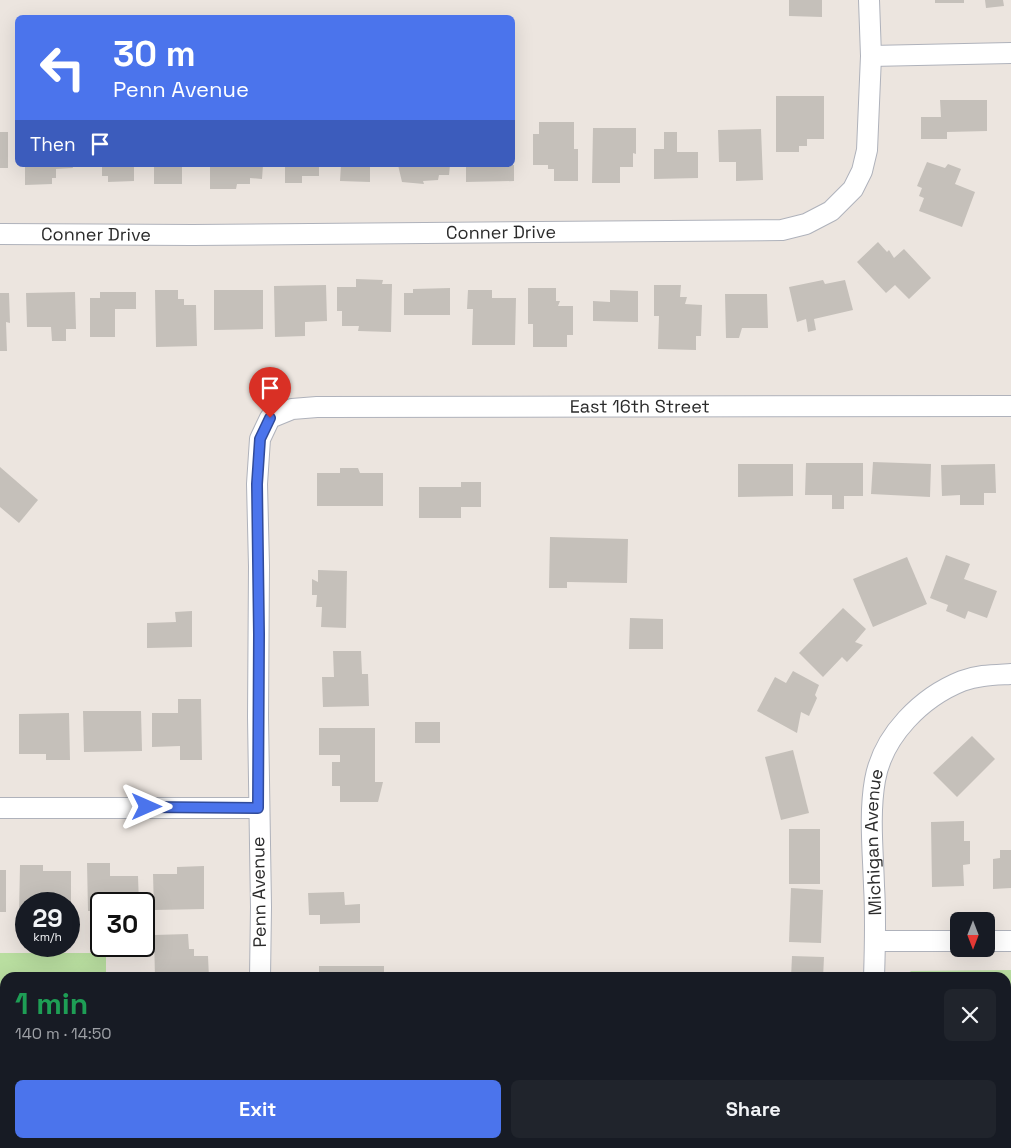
<!DOCTYPE html>
<html lang="en">
<head>
<meta charset="utf-8">
<style>
  :root { --surface:#171b24; --page:#20242c; --text:#f1f3f6; --muted:#9ea1a6; --accent:#4b74ec }
  body { margin:0; font-family:"Space Grotesk",sans-serif; background:var(--page); color:var(--text); height:100vh; display:flex; flex-direction:column; font-size:19px; white-space:nowrap }
  * { box-sizing:border-box; margin:0 }
  p { font-size:16px; color:var(--muted) }
  .icon { flex:none; width:28px; height:28px; fill:none; stroke:currentColor; stroke-width:2; stroke-linecap:round; stroke-linejoin:round }
  .map { position:relative; flex:1; overflow:hidden }
  .details { position:absolute; left:0px; top:972px; width:1011px; height:176px; display:flex; flex-direction:column; background:var(--surface); border-radius:15px 15px 0 0; box-shadow:0 5px 20px #0002 }
  .details>* { flex:none }
  .guide { position:absolute; left:15px; top:15px; width:500px; height:152px; border-radius:8px; box-shadow:0 5px 20px #0002; background:#4b74ec; color:#fff; overflow:hidden }
  .needle { width:32px; rotate:180deg }
  .fabs { position:absolute; left:950px; top:912px; display:grid; gap:10px }
  .fabs a { display:grid; place-items:center; width:45px; height:45px; border-radius:8px; background:var(--surface); box-shadow:0 5px 20px #0002; font-size:25px }
  .speed { position:absolute; left:15px; top:892px; display:flex; gap:10px; font-size:25px; font-weight:700; text-align:center }
  .speed>* { display:grid; place-content:center; width:65px; height:65px; border-radius:50%; background:var(--surface); box-shadow:0 5px 20px #0002; line-height:1 }
  .speed small { font-size:12px; font-weight:400 }
  .speed .limit { border:2px solid #111; border-radius:8px; background:#fff; color:#111 }
  .pin { position:absolute; display:grid; place-items:center; width:42px; height:42px; color:#fff; margin:-51px -21px; border-radius:50% 50% 50% 0; rotate:-45deg; box-shadow:0 0 5px #0007 }
  .pin .icon { rotate:45deg }
  .me { position:absolute; width:55px; margin:-28px; rotate:90deg; stroke-linejoin:round; filter:drop-shadow(0 0 4px #0008) }
  .turn { display:flex; align-items:center; gap:18px; height:105px; padding:0 15px; font-size:22px }
  .turn .icon { width:65px; height:65px; stroke-width:2.5 }
  .turn b { display:block; font-size:35px; line-height:42px }
  .then { display:flex; align-items:center; height:48px; padding:0 15px; background:#0003; gap:10px; font-size:19px }
  .round { display:grid; place-items:center; flex:none; width:52px; height:52px; border-radius:8px; background:var(--page) }
  .overview { display:flex; align-items:center; justify-content:space-between; height:85px; padding:0 15px }
  h1 { font-size:30px; font-weight:700; line-height:38px; color:#1e9e55 }
  .primary-button { display:flex; gap:10px; margin-top:auto; padding:10px 15px }
  .primary-button a { flex:1; height:58px; border-radius:8px; background:var(--accent); color:#fff; font-size:20px; font-weight:700; line-height:58px; text-align:center }
  .primary-button a+a { background:var(--page); color:var(--text) }
  .map>svg:first-child { display:block }
</style>
</head>
<body>
<div class="map">
<svg width="1011" height="1148" viewBox="0 0 1011 1148">
  <rect width="100%" height="100%" fill="#ece5df"/>
  <g fill="#b9dea0">
    <polygon points="0,953 106,953 106,977 5,978 5,1144 34,1144 34,1148 0,1148"/>
    <polygon points="1011,970 1011,1148 904,1148 904,1144 1006,1144 1006,978 904,977 911,971"/>
  </g>
  <g fill="#c5c0ba">
    <polygon points="789,0 822,0 822,17 789,16"/>
    <rect x="935" y="0" width="29" height="3"/>
    <polygon points="985,0 1003,0 1004,6 986,8"/>
    <polygon points="776,96 824,96 824,139 807,139 807,146 799,146 799,152 776,152"/>
    <polygon points="940,100 987,100 987,131 947,132 947,139 921,139 921,117 941,117"/>
    <polygon points="539,122 574,122 574,149 578,149 578,181 554,181 554,169 548,169 548,165 533,165 533,134 539,134"/>
    <polygon points="593,128 636,128 636,154 633,153 633,167 620,167 620,183 592,183"/>
    <polygon points="761,129 763,180 736,181 736,162 719,162 718,130"/>
    <rect x="0" y="132" width="8" height="36"/>
    <polygon points="664,132 677,132 677,152 698,152 698,178 654,179 654,149 664,149"/>
    <polygon points="927,162 945,168 948,164 961,169 955,184 975,192 962,227 919,211 924,198 919,196 922,188 917,186"/>
    <polygon points="25,165 72,165 73,168 56,169 56,178 52,178 52,184 25,185"/>
    <polygon points="93,165 134,165 134,181 108,182 108,176 102,176 102,167 93,167"/>
    <rect x="154" y="165" width="28" height="19"/>
    <polygon points="210,165 263,165 262,179 250,178 250,184 237,184 236,189 210,189"/>
    <polygon points="285,165 319,165 319,176 302,176 302,183 285,183"/>
    <polygon points="341,165 370,165 370,182 340,181"/>
    <polygon points="398,165 450,165 449,175 439,175 438,180 423,181 424,184 402,182"/>
    <polygon points="466,165 514,165 514,181 466,182"/>
    <polygon points="878,242 887,252 889,250 894,258 904,249 931,278 909,299 895,285 886,293 857,262"/>
    <polygon points="356,279 383,280 382,284 392,284 391,332 358,331 359,326 342,326 342,311 337,311 337,287 356,287"/>
    <polygon points="823,280 825,284 845,280 853,310 814,319 816,330 808,332 806,319 797,322 789,287"/>
    <polygon points="326,285 327,321 305,322 305,336 275,337 274,286"/>
    <polygon points="654,285 681,285 680,297 687,297 685,304 702,305 701,336 696,336 696,350 658,349 659,316 654,316"/>
    <polygon points="450,288 450,315 404,315 404,293 413,293 413,289"/>
    <polygon points="528,288 556,288 556,301 560,301 558,306 573,306 573,335 567,335 567,347 533,347 533,324 528,324"/>
    <polygon points="155,290 178,290 178,299 184,299 184,305 196,305 197,346 156,347"/>
    <polygon points="214,290 263,290 263,329 214,330"/>
    <polygon points="468,290 492,290 492,298 516,298 515,345 472,345 473,309 467,309"/>
    <polygon points="610,290 638,291 638,322 593,321 593,301 610,302"/>
    <polygon points="75,292 76,329 66,329 66,341 52,341 51,327 27,327 26,293"/>
    <polygon points="100,292 136,292 136,309 115,309 115,337 90,337 90,298 100,298"/>
    <polygon points="0,293 9,293 10,323 6,322 7,351 0,351"/>
    <polygon points="725,294 767,294 768,328 742,328 739,338 726,338"/>
    <polygon points="873,462 931,464 930,497 871,494"/>
    <polygon points="806,463 863,463 863,496 844,496 844,509 832,509 832,495 805,495"/>
    <polygon points="738,464 793,464 793,496 738,497"/>
    <polygon points="995,464 996,493 984,493 984,505 960,505 960,495 942,496 941,465"/>
    <polygon points="0,467 38,500 19,523 0,507"/>
    <polygon points="340,468 358,468 360,473 383,473 383,506 317,506 317,473 340,473"/>
    <polygon points="461,482 481,482 481,507 461,507 461,518 419,518 419,487 461,487"/>
    <polygon points="550,537 628,539 627,583 567,582 567,588 549,588"/>
    <polygon points="946,555 970,564 964,579 997,591 987,618 968,611 965,619 946,611 948,605 930,598"/>
    <polygon points="907,557 927,604 873,627 853,579"/>
    <polygon points="318,570 347,571 346,628 321,627 322,607 316,607 317,595 312,595 312,579 318,582"/>
    <polygon points="843,608 866,629 855,642 863,645 847,662 842,657 823,677 799,653"/>
    <polygon points="192,611 192,647 147,648 147,623 176,622 175,612"/>
    <polygon points="630,618 663,619 663,649 629,649"/>
    <polygon points="333,651 361,651 362,674 368,674 369,706 323,707 322,677 334,677"/>
    <polygon points="793,671 819,685 815,695 817,698 809,716 801,712 797,733 757,711 775,677 786,683"/>
    <polygon points="178,699 201,699 202,760 180,760 180,746 152,747 152,713 178,713"/>
    <polygon points="83,711 141,711 142,751 84,752"/>
    <polygon points="69,713 70,760 46,760 46,754 19,754 19,714"/>
    <rect x="415" y="722" width="25" height="21"/>
    <polygon points="319,728 375,728 375,782 383,782 378,802 340,802 340,786 332,786 332,762 340,762 340,755 319,755"/>
    <polygon points="972,736 995,759 957,797 933,773"/>
    <polygon points="793,750 809,813 781,820 765,757"/>
    <polygon points="964,821 964,841 970,841 970,864 963,865 964,886 932,887 931,822"/>
    <rect x="789" y="829" width="31" height="55"/>
    <polygon points="1000,850 1011,850 1011,888 993,889 993,859 1000,858"/>
    <polygon points="87,863 110,863 110,876 138,876 139,904 101,904 101,911 88,911"/>
    <polygon points="20,865 43,865 43,871 71,871 71,915 69,915 69,904 26,904 26,915 19,914"/>
    <polygon points="204,866 204,909 154,910 153,874 177,874 177,867"/>
    <rect x="0" y="870" width="6" height="42"/>
    <polygon points="791,888 823,890 821,943 789,942"/>
    <polygon points="344,892 345,905 360,904 360,923 320,924 320,915 309,915 308,893"/>
    <polygon points="188,934 189,949 194,949 194,956 208,956 209,978 155,978 154,935"/>
    <polygon points="792,956 824,957 823,978 791,978"/>
    <rect x="319" y="966" width="65" height="12"/>
    <rect x="112" y="1144" width="86" height="4"/>
    <rect x="319" y="1144" width="55" height="4"/>
    <rect x="790" y="1144" width="31" height="4"/>
  </g>
  <g fill="none" stroke-linecap="round" stroke-linejoin="round">
    <defs>
      <g id="street">
        <polyline points="871,56 1011,53"/>
        <path id="s1" d="M0,234L193,235L782,230L806,224L831,211L853,189L862,171L867,150L871,56L869,0"/>
        <polyline points="0,808 258,808"/>
        <polyline points="875,941 959,941"/>
        <polyline points="986,941 1011,941"/>
        <path id="s2" d="M260,978L261,907L258,717L259,566L257,484L260,439L270,418L292,409L317,407L1011,406"/>
        <path id="s3" d="M874,978C875,947 876,917 874,886C873,851 869,814 875,780C883,735 922,697 962,681C978,675 994,675 1011,674"/>
        <polyline points="258,1148 258,1144"/>
        <polyline points="875,1148 875,1144"/>
      </g>
    </defs>
    <use href="#street" stroke="#afb2bb" stroke-width="22"/>
    <use href="#street" stroke="#fff" stroke-width="20"/>
  </g>
  <g fill="none" stroke-linecap="round" stroke-linejoin="round">
    <defs>
      <polyline id="route" points="147,807 258,808 259,634 257,484 260,439 270,418"/>
    </defs>
    <use href="#route" stroke="#314b99" stroke-width="12"/>
    <use href="#route" stroke="#4b74ec" stroke-width="9"/>
  </g>
  <g text-anchor="middle" stroke-width="4" stroke-linejoin="round" paint-order="stroke">
    <g font-size="18" fill="#2b2b2b" stroke="#fff">
      <text dy="6" stroke="none"><textPath href="#s1" startOffset="501">Conner Drive</textPath></text>
      <text dy="6" stroke="none"><textPath href="#s1" startOffset="96">Conner Drive</textPath></text>
      <text dy="6" stroke="none"><textPath href="#s2" startOffset="934">East 16th Street</textPath></text>
      <text dy="6" stroke="none"><textPath href="#s3" startOffset="136">Michigan Avenue</textPath></text>
      <text transform="translate(259 892) rotate(-91)" y="6">Penn Avenue</text>
    </g>
  </g>
</svg>
<div class="fabs">
<a><svg class="needle" viewBox="-14 -14 28 28"><path d="M0-13l5 13h-10z" fill="#e53935"/><path d="M0 13l5-13h-10z" fill="#9ea1a6"/></svg></a>
</div>
<div class="speed"><div>29<small>km/h</small></div><div class="limit">30</div></div>
<div class="pin" style="left:270px;top:418px;background:#d93025"><svg class="icon" aria-label="arrive" viewBox="0 0 24 24"><path d="M6 21V4h12l-3 4 3 4H6"/></svg></div>
<svg class="me" style="left:147px;top:807px" viewBox="-20 -20 40 40"><path d="M0-17L14 15 0 8-14 15z" fill="#4b74ec" stroke="#fff" stroke-width="4"/></svg>
<div class="guide">
<div class="turn"><svg class="icon" aria-label="left" viewBox="0 0 24 24"><path d="M17 20v-9H6M10 6l-5 5 5 5"/></svg><div><b>30 m</b>Penn Avenue</div></div>
<div class="then">Then<svg class="icon" aria-label="arrive" viewBox="0 0 24 24"><path d="M6 21V4h12l-3 4 3 4H6"/></svg></div>
</div>
<section class="details">
<div class="overview"><div><h1>1 min</h1><p>140 m · 14:50</p></div><a class="round"><svg class="icon" aria-label="close" viewBox="0 0 24 24"><path d="M6 6l12 12M18 6L6 18"/></svg></a></div>
<div class="primary-button"><a>Exit</a><a>Share</a></div>
</section>
</div>
</body>
</html>
